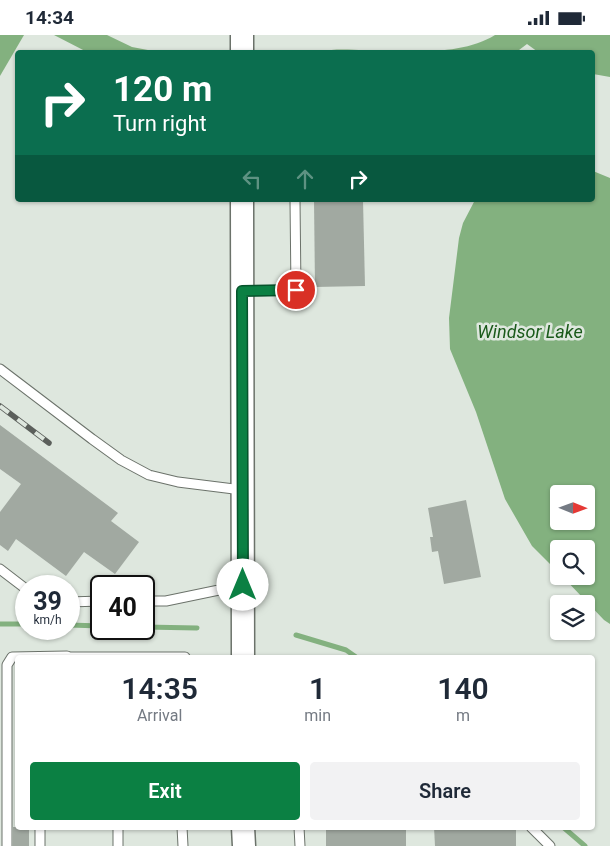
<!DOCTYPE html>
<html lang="en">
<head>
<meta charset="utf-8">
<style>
  :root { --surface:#fff; --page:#f2f2f3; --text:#1f2937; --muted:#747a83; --accent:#0b8043 }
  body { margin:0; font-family:Roboto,sans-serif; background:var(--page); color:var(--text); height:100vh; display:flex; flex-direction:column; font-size:19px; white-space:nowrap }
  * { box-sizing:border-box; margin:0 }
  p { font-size:16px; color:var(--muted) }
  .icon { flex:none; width:28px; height:28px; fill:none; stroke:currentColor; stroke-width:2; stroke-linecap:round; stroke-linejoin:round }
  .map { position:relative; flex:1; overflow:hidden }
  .side { position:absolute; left:15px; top:620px; width:580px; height:175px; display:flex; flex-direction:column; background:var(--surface); border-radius:5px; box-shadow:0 1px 4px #0004 }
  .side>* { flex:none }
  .banner { position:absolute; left:15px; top:15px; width:580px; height:152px; border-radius:5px; box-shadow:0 1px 4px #0004; background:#0b6e4f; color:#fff; overflow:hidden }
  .needle { width:32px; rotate:91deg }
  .buttons { position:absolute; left:550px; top:450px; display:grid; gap:10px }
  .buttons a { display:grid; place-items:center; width:45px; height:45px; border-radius:5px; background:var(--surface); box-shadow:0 1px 4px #0004; font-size:25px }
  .speed { position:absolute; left:15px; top:540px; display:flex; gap:10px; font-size:25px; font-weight:700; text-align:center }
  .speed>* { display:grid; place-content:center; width:65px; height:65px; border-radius:50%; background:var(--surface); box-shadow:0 1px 4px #0004; line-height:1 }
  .speed small { font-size:12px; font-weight:400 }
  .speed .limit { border:2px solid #111; border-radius:8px; background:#fff; color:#111 }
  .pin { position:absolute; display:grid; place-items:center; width:42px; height:42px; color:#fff; margin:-21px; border:2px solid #fff; border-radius:50%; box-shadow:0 1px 5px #0007 }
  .me { position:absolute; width:55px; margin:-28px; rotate:0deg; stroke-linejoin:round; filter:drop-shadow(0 0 4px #0008) }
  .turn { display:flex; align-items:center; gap:18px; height:105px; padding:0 15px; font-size:22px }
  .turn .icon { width:65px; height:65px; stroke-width:2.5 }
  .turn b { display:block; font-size:35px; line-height:42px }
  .lanes { display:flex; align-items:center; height:48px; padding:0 15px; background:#0003; justify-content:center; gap:25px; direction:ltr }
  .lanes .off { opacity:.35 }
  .eta { display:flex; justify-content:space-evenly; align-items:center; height:85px; text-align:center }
  .eta b { font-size:30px; font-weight:600; line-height:35px }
  .action { display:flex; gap:10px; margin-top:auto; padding:10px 15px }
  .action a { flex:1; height:58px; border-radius:5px; background:var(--accent); color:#fff; font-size:20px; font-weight:600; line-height:58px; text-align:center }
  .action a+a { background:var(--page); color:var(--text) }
  .status { display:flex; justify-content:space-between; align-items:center; height:35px; padding:0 25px; background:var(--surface); direction:ltr }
  .status svg { height:14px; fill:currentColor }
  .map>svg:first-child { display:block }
</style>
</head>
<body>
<div class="status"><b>14:34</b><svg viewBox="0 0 49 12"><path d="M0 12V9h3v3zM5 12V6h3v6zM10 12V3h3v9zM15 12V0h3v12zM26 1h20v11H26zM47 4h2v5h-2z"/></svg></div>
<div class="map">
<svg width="610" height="811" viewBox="0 0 610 811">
  <rect width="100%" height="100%" fill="#dee7de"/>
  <g fill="#83b17f" fill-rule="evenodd">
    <polygon points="0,0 24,0 0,41"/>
    <polygon points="54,0 107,0 132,12 153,16 174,15 173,17 87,17"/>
    <path d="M495,0H610V42L593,39L592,18L538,17L527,9L515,18L323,17C332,13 352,15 363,15C403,16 460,22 495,0Z"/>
    <path d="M593,136L610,143V589L604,585L562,541H586V514H559V538L532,511L505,464L476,377L450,314L449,283L459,203L463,188L475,165H592ZM559,459H586V486H559Z"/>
  </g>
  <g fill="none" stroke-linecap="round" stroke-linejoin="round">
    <g stroke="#83b17f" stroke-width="5">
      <polyline points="0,589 26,589"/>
      <polyline points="69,590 101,591"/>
      <polyline points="144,592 197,593"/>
      <polyline points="296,600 346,615 356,622"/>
      <polyline points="563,792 585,811"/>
    </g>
  </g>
  <g fill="#a1a9a1">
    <polygon points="314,165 363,165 365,251 315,252"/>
    <polygon points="0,390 118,478 111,486 139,507 115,539 84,517 66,541 16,504 8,516 0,510 0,477 21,449 0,434"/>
    <polygon points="466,465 481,542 444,549 438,516 432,517 430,502 433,502 428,473"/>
    <rect x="13" y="792" width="16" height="19"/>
    <rect x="326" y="792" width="80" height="19"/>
    <polygon points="434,792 516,792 516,811 435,811"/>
  </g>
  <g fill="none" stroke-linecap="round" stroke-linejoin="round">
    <defs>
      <g id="service">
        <polyline points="244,256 296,255 295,165"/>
        <polyline points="0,334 92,404 121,425 149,440 178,447 242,455"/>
        <polyline points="0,534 26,554"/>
        <polyline points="144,566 166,566 243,550"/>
        <polyline points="69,567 101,566"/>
        <polyline points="67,622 185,622"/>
        <polyline points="40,792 40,811"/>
        <polyline points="182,792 183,811"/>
        <polyline points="299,792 300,811"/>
        <polyline points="531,792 550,811"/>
        <polyline points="7,811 7,630 12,622 67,621"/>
        <polyline points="118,811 118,792"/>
      </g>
      <g id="tertiary">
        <polyline points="242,0 242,18"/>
        <polyline points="242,165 243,622"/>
        <polyline points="243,792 244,811"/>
      </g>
    </defs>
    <use href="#service" stroke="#6b726a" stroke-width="11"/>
    <use href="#tertiary" stroke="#6b726a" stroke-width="25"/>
    <use href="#service" stroke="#fff" stroke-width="9"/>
    <use href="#tertiary" stroke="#fff" stroke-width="22"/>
    <defs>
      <polyline id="rail" points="0,371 49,408"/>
    </defs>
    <use href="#rail" stroke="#5b5f5b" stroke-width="5.5"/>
    <use href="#rail" stroke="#dee7de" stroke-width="4" stroke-dasharray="11" stroke-linecap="butt"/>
  </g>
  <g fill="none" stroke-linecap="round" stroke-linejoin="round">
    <defs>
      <polyline id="route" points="243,550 242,256 296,255"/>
    </defs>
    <use href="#route" stroke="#07532c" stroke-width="12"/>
    <use href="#route" stroke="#0b8043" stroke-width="9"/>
  </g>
  <g text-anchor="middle" stroke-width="5" stroke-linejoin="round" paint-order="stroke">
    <g font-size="18" font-style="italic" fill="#1a5a1a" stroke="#dee7de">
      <text x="530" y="303">Windsor Lake</text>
    </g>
  </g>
</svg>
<div class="buttons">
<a><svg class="needle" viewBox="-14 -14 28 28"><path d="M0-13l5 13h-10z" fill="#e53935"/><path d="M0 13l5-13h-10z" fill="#747a83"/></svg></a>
<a><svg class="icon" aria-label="search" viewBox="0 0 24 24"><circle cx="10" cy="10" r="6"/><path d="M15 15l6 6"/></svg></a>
<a><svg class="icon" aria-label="layers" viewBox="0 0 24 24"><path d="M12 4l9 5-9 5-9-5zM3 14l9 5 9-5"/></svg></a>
</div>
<div class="speed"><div>39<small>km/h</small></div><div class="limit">40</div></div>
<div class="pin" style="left:296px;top:255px;background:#d93025"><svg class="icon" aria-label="arrive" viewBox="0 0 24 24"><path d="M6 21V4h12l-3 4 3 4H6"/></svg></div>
<svg class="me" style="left:243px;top:550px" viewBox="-20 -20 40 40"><circle r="19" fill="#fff"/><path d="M0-13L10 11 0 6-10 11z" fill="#0b8043"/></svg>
<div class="banner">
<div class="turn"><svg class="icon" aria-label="right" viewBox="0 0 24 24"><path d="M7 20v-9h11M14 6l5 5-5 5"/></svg><div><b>120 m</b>Turn right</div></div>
<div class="lanes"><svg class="icon off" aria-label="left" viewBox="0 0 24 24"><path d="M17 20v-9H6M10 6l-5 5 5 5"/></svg><svg class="icon off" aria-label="ahead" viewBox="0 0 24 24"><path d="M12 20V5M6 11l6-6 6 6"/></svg><svg class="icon" aria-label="right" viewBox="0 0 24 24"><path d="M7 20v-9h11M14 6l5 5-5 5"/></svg></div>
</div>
<section class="side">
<div class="eta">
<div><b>14:35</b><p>Arrival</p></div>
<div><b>1</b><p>min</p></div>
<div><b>140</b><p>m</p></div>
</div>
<div class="action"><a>Exit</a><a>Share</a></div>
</section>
</div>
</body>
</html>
